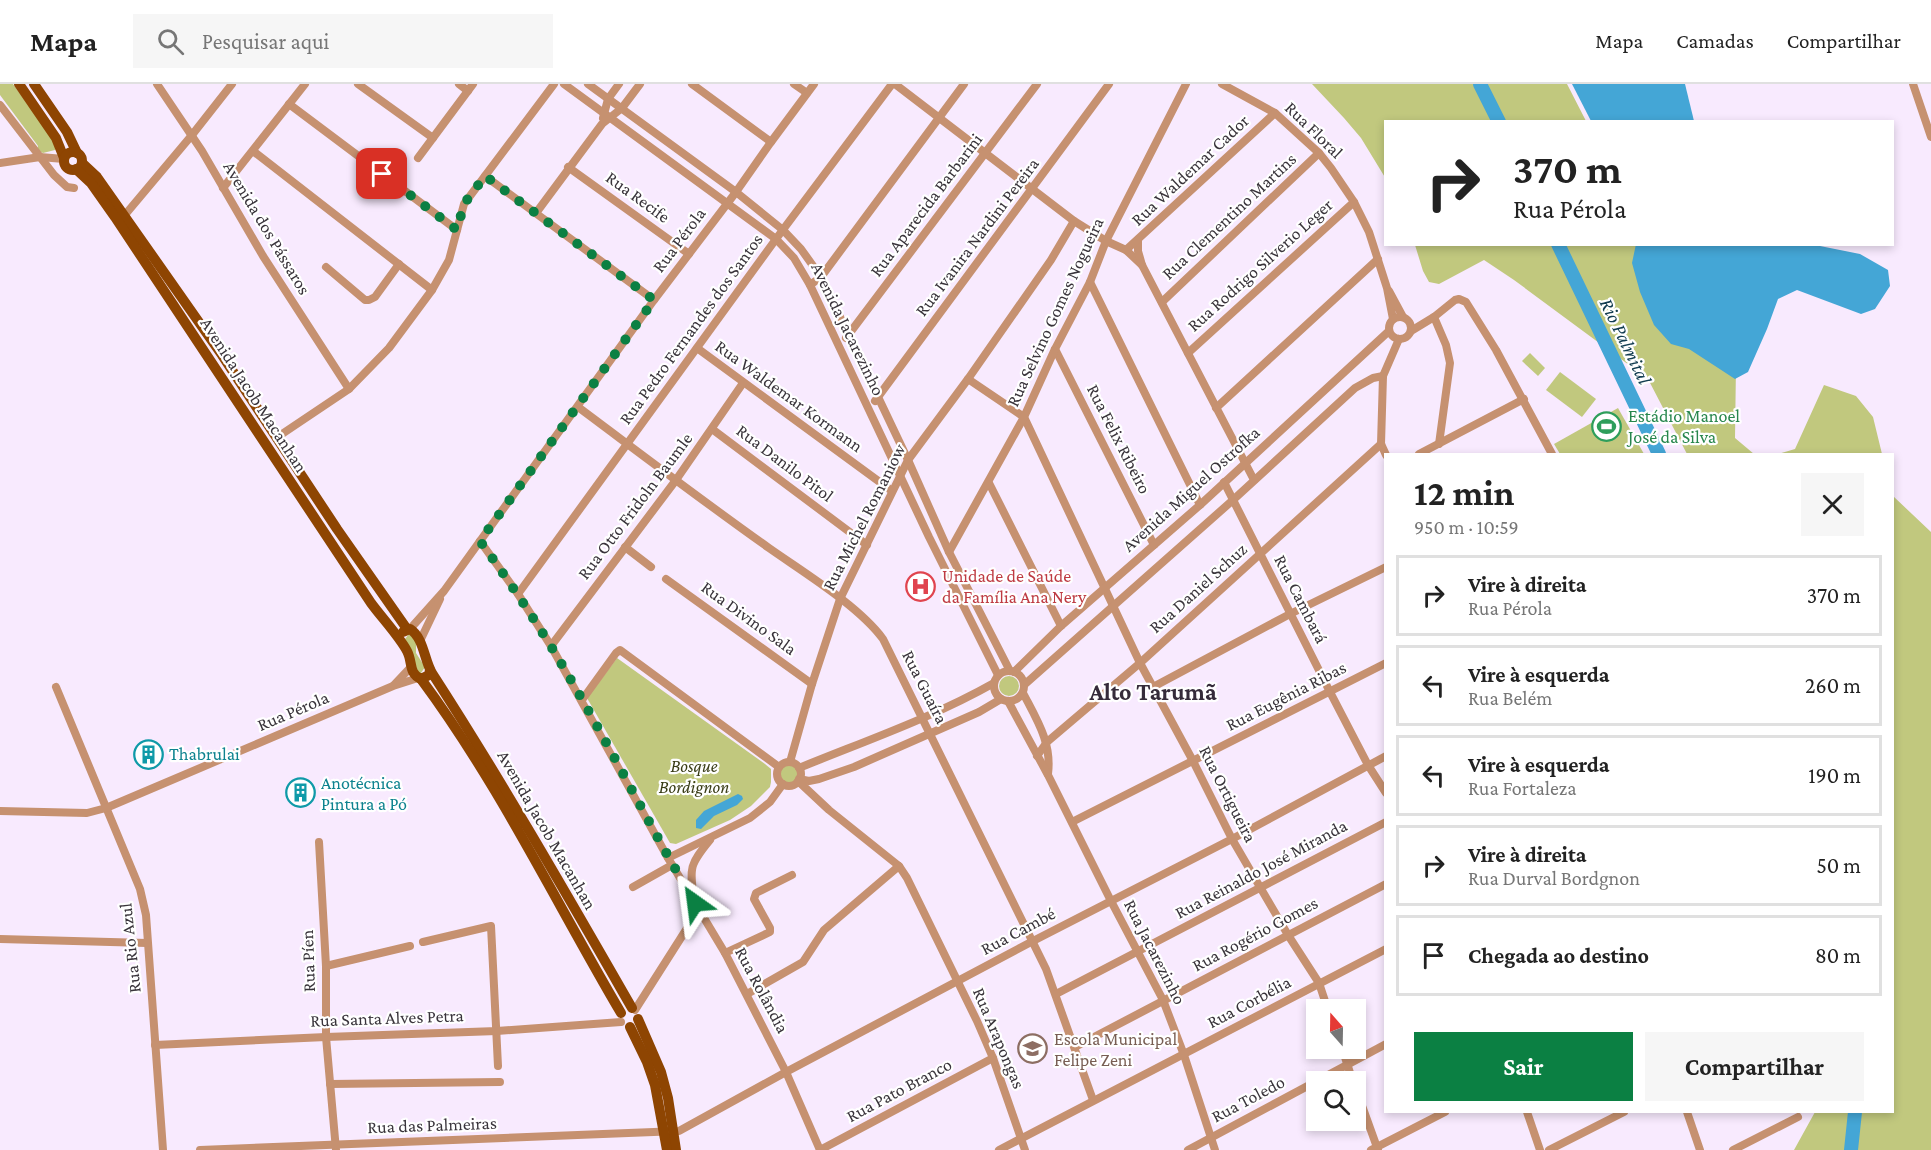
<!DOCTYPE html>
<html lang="pt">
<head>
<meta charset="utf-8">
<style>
  :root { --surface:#fff; --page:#f6f6f6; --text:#222; --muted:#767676; --line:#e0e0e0; --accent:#0b8043 }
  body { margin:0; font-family:"Crimson Pro",serif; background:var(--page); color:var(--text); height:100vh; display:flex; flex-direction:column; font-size:22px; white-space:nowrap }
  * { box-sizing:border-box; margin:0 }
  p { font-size:20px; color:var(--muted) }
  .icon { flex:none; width:33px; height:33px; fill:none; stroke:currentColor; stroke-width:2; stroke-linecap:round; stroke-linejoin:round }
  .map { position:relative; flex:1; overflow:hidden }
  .details { position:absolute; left:1384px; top:369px; width:510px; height:660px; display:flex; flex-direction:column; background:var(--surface); border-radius:0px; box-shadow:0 3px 9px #0003 }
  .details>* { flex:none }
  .hud { position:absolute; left:1384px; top:36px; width:510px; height:126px; border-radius:0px; box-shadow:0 3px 9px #0003; background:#fff; color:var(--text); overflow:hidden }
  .needle { width:39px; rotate:340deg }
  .fabs { position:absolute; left:1306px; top:915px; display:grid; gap:12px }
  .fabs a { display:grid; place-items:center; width:60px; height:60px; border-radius:0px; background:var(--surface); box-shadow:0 3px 9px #0003; font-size:30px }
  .pin { position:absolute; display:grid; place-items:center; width:51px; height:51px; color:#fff; margin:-26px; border-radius:12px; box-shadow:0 3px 9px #0006 }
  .me { position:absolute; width:66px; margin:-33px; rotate:329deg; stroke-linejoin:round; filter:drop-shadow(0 0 4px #0008) }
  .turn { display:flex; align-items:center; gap:21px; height:126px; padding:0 30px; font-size:27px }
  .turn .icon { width:78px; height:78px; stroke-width:2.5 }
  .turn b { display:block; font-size:42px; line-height:51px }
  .round { display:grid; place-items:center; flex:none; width:63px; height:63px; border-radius:0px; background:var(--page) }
  .summary { display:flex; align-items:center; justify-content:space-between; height:102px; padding:0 30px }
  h1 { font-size:36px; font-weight:700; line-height:45px }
  .primary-button { display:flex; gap:12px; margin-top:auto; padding:12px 30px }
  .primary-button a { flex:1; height:69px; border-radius:0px; background:var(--accent); color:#fff; font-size:24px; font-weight:700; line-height:69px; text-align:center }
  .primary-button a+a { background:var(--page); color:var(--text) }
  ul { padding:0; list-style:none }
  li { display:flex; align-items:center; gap:18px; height:81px; margin:0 12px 9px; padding:0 18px; border:3px solid var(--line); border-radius:0px }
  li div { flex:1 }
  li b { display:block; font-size:22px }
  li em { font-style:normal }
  header { display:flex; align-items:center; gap:36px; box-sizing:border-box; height:84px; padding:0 30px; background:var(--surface); border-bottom:2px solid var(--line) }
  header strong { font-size:28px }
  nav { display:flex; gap:33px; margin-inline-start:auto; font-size:21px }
  .search { width:420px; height:54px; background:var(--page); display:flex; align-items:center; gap:15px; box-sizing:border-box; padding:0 21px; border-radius:0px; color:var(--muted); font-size:22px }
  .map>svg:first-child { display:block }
</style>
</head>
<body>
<header>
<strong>Mapa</strong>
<div class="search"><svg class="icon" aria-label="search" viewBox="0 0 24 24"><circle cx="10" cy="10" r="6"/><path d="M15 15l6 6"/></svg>Pesquisar aqui</div>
<nav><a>Mapa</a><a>Camadas</a><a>Compartilhar</a></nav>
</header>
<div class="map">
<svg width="1931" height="1066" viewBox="0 0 1931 1066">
  <rect width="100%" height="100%" fill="#f8eafe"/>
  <g fill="#c1c87e">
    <polygon points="0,0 13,0 54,57 56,64 55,66 43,69 37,66 38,62 0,11"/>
    <polygon points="1312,0 1567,0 1586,37 1386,38 1386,95 1361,54 1344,34"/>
    <polygon points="1415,161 1640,161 1736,281 1735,354 1754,370 1687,370 1648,295 1514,196 1484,176 1439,200 1429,198 1423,187"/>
    <polygon points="1530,269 1545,284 1538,292 1522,277"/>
    <polygon points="1560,288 1596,315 1582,333 1546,306"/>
    <polygon points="1824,301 1856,312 1873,333 1882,370 1778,370 1795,365"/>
    <polygon points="1618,324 1644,370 1560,370 1554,360"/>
    <polygon points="1893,412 1931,448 1931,1066 1794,1066 1815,1028 1893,1028"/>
    <polygon points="409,550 416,556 416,569 425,583 421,589 418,589 405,555"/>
    <polygon points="617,574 765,680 771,685 771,698 770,703 751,722 730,736 676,760 670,759 587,614"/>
    <circle cx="1009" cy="602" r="10"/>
    <circle cx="789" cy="690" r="9"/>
  </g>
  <g fill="#44a6d6">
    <polygon points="1572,0 1685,0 1694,37 1591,37"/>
    <polygon points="1636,160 1815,161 1860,170 1888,186 1890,202 1875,225 1861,230 1797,206 1778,215 1767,245 1748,288 1735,295 1689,265 1671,260 1654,241 1640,208 1632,179"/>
    <polygon points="738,710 742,712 743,715 737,721 714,732 701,745 696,744 696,736 704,727"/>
  </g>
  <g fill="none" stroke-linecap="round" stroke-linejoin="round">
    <g stroke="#44a6d6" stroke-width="14">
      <polyline points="1480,0 1499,38"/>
      <polyline points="1558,160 1659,370"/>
      <polyline points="1851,1066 1855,1028"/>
    </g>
    <g stroke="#c69170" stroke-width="8">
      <polyline points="157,0 202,67 263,172 349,305"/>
      <polyline points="358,0 433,54"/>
      <polyline points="459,0 468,7"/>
      <polyline points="564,0 776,155 794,174 810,201 929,453 998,591"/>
      <polyline points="588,0 736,108 783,146 801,165 821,193 908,376 949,468 1010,587"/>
      <polyline points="692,0 771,58"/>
      <polyline points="794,0 807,9"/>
      <polyline points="895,0 1074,137 1106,157 1126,166 1142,181"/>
      <polyline points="1222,0 1275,29 1319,69 1331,84 1354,118 1369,148 1387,204 1393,235"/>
      <polyline points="1913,0 1931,53"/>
      <polyline points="289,20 457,146"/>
      <polyline points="0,21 54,91 67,103 74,104"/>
      <polyline points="603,34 608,15 619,0"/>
      <polyline points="253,67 432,206"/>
      <polyline points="418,74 473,0"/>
      <polyline points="0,79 40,73 64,75"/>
      <polyline points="568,83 689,170"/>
      <polyline points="485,92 654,216"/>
      <polyline points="223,104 305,0"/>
      <polyline points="536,129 602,40 622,24 640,0"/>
      <polyline points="124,132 192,51 232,0"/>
      <polyline points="1138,156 1138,167 1142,181 1254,396"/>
      <polyline points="1126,166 1275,29"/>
      <polyline points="326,183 365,216 369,216 375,213 399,180"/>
      <polyline points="1090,198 1200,421"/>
      <polyline points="810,201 821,193 964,0"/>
      <polyline points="1389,207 1403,233"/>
      <polyline points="1162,218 1319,69"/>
      <circle cx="1400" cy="244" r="11"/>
      <polyline points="1434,233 1446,261 1450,279 1439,360"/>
      <polyline points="1411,247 1434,233 1455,216 1459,215 1466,218 1496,266 1552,370"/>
      <polyline points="846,254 1037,0"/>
      <polyline points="697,264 892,407"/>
      <polyline points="1055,265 1154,461"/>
      <polyline points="1188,269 1354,118"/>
      <polyline points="968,295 1024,333 1140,579 1193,677 1232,755 1288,851 1319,899 1328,926"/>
      <polyline points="875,317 1109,0"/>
      <path d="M578,323C641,370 704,418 769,464C803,488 859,522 883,555L1046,885L1093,1016"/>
      <polyline points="1216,324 1378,175"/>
      <polyline points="712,345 867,461"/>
      <polyline points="276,354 349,305 389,264 432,206 449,176 464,120 554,0"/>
      <polyline points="1419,370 1524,315"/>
      <polyline points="1386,371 1381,360 1383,292 1399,255"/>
      <polyline points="1224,398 1330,608 1368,681 1386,709"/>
      <polyline points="989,399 1061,542"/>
      <polyline points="480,457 518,510 551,562 668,774 725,869 786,988 820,1066"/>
      <polyline points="625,463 651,483"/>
      <polyline points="949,468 1024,333 1055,265 1090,198 1106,157 1186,0"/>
      <polyline points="666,495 812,600"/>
      <polyline points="518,510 776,155 892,0"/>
      <polyline points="410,545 444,507 654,216 736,108 771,58 814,0"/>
      <polyline points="420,557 440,515"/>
      <polyline points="551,562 676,396 743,299"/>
      <circle cx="1009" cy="602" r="15"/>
      <polyline points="1014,588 1061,542 1200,421 1389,247"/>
      <polyline points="394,601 410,584"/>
      <polyline points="1024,601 1233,416 1355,304 1373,294 1383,292"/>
      <polyline points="56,603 140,805 146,831 163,1066"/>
      <polyline points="1153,603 1290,530 1386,483"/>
      <path d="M1023,609C1037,636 1052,659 1048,690"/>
      <polyline points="582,616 616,569 620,566 779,683"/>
      <polyline points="1008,617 1048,691 1111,817 1163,916 1184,971 1215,1066"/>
      <polyline points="1037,672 1047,658 1140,579 1381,360"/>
      <polyline points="790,678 812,600 840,515 908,376 968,295 1051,176 1074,137"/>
      <circle cx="789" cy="690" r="12"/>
      <path d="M799,684C865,657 932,634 994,599"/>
      <polyline points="799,695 809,697 819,695 854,683 979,628 1001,615"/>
      <polyline points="798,697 829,726 899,782 907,794 977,937 993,974 1025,1066"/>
      <polyline points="0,727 87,729 106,724 393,602 418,594"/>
      <polyline points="1072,738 1386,579"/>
      <polyline points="319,758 326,882 326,953 336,1066"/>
      <polyline points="668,774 750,734 770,718 783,700"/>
      <polyline points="633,803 672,781"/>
      <path d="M694,814C689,784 690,780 710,756"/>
      <polyline points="0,855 147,859"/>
      <polyline points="423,858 491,842 498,982"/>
      <polyline points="725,869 770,848 770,844 754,815 756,809 792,791"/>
      <polyline points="326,882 410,862"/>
      <polyline points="747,910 803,878 824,846 899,782"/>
      <polyline points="1056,910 1386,738"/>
      <polyline points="635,926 691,838 700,828"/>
      <polyline points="155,961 326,953 497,947 621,938"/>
      <polyline points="1075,963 1386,800"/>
      <polyline points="1342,964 1353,998"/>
      <polyline points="330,1000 500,998"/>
      <polyline points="1356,1005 1378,1066"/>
      <polyline points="1527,1028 1540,1066"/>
      <polyline points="1687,1028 1700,1066"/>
      <polyline points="200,1066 679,1047 786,988 1033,857 1232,755 1386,672"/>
      <polyline points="820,1066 993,974"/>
      <polyline points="999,1066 1386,865"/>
      <polyline points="1188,1066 1386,960"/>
      <polyline points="1371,1066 1445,1028"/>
      <polyline points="1549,1066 1624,1028"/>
      <polyline points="1733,1066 1798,1033"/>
    </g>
    <g stroke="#8e4502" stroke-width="10">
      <polyline points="19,0 56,54 64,74"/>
      <polyline points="34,0 67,48 77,69"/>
      <circle cx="73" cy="77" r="9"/>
      <polyline points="82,79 97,93 222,271 337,445 407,545"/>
      <path d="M76,85L91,99L115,133L371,519C382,534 399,552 407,567C413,578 408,589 421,595L429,591L430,586"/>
      <path d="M403,548L410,545C424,554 424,576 432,589C503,699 567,811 632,924"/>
      <path d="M421,595C499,700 555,817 621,929"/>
      <polyline points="638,935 661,988 668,1014 676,1066"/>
      <polyline points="630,943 647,978 655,1001 667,1066"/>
    </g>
  </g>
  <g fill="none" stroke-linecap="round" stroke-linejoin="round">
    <path stroke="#0b8043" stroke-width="10" stroke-dasharray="0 18" d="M382,90L457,146L464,120L485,92L654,216L480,457C514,504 546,552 575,603C616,674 653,748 695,819"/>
  </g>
  <defs>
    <symbol id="stadium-ring" viewBox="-11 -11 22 22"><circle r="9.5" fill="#fff" stroke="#2e9e5b" stroke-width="1.5"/><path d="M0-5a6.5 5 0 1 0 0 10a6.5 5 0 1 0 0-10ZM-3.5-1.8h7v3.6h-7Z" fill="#2e9e5b"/></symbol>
    <symbol id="hospital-ring" viewBox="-11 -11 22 22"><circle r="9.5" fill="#fff" stroke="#e0444e" stroke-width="1.5"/><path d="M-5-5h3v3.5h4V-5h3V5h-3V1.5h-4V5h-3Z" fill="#e0444e"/></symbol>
    <symbol id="building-ring" viewBox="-11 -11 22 22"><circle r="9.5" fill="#fff" stroke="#0f9aa8" stroke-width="1.5"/><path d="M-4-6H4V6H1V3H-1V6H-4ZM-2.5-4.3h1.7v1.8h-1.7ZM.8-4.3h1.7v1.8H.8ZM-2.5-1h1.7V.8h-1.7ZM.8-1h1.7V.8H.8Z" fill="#0f9aa8"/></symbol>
    <symbol id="school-ring" viewBox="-11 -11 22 22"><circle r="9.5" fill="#fff" stroke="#8d6e63" stroke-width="1.5"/><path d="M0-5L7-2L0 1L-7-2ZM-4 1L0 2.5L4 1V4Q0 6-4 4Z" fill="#8d6e63"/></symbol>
  </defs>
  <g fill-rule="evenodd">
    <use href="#stadium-ring" x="1590" y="326" width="33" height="33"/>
    <use href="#hospital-ring" x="904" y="486" width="33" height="33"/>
    <use href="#building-ring" x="132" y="654" width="33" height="33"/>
    <use href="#building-ring" x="284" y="692" width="33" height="33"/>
    <use href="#school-ring" x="1016" y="948" width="33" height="33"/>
  </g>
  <g text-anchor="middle" stroke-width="4.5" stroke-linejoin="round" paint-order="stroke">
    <g font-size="18" fill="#39343b" stroke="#fff">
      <text transform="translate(1314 46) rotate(44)" y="6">Rua Floral</text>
      <text transform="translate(1190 86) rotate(-43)" y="6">Rua Waldemar Cador</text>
      <text transform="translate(638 113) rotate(36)" y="6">Rua Recife</text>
      <text transform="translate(926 121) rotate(-53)" y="6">Rua Aparecida Barbarini</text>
      <text transform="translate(1229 132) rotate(-43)" y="6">Rua Clementino Martins</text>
      <text transform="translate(267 144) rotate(59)" y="6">Avenida dos Pássaros</text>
      <text transform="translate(977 153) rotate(-53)" y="6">Rua Ivanira Nardini Pereira</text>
      <text transform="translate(679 156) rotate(-53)" y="6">Rua Pérola</text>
      <text transform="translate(1260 181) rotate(-42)" y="6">Rua Rodrigo Silverio Leger</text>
      <text transform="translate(1055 228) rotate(-65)" y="6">Rua Selvino Gomes Nogueira</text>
      <text transform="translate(691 245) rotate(-54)" y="6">Rua Pedro Fernandes dos Santos</text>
      <text transform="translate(848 245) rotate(64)" y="6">Avenida Jacarezinho</text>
      <text transform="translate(254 311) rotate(57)" y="6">Avenida Jacob Macanhan</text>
      <text transform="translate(789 312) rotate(36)" y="6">Rua Waldemar Kormann</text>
      <text transform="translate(1119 355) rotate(63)" y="6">Rua Felix Ribeiro</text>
      <text transform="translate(785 379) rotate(37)" y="6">Rua Danilo Pitol</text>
      <text transform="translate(1191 405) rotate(-42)" y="6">Avenida Miguel Ostrofka</text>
      <text transform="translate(635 422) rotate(-53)" y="6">Rua Otto Fridoln Baumle</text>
      <text transform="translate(864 433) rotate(-63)" y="6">Rua Michel Romaniow</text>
      <text transform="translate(1198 504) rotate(-42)" y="6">Rua Daniel Schuz</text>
      <text transform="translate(1301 515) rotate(63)" y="6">Rua Cambará</text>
      <text transform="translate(749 534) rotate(36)" y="6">Rua Divino Sala</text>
      <text transform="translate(925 603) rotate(63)" y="6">Rua Guaíra</text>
      <text transform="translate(1286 612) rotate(-27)" y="6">Rua Eugênia Ribas</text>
      <text transform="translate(293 627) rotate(-23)" y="6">Rua Pérola</text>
      <text transform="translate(1228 710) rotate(63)" y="6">Rua Ortigueira</text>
      <text transform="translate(547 746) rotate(60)" y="6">Avenida Jacob Macanhan</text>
      <text transform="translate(1261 785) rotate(-28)" y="6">Rua Reinaldo José Miranda</text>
      <text transform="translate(1018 847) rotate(-28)" y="6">Rua Cambé</text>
      <text transform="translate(1255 850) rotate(-28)" y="6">Rua Rogério Gomes</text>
      <text transform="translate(130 864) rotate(-96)" y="6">Rua Rio Azul</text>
      <text transform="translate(1155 868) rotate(63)" y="6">Rua Jacarezinho</text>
      <text transform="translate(308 877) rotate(-92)" y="6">Rua Píen</text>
      <text transform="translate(762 906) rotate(62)" y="6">Rua Rolândia</text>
      <text transform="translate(1249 918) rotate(-28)" y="6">Rua Corbélia</text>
      <text transform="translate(387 934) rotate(-2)" y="6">Rua Santa Alves Petra</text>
      <text transform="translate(999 954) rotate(67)" y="6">Rua Arapongas</text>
      <text transform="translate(899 1006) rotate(-28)" y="6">Rua Pato Branco</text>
      <text transform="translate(1248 1015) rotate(-28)" y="6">Rua Toledo</text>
      <text transform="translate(432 1041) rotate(-2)" y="6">Rua das Palmeiras</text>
    </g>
    <g font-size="18" fill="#27864d" stroke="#fff" text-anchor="start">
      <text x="1628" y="338">Estádio Manoel<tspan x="1628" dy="21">José da Silva</tspan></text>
    </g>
    <g font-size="18" fill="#be3a42" stroke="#fff" text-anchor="start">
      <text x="942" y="498">Unidade de Saúde<tspan x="942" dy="21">da Família Ana Nery</tspan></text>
    </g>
    <g font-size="18" fill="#0d838f" stroke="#fff" text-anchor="start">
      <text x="169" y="676">Thabrulai</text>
      <text x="321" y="705">Anotécnica<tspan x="321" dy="21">Pintura a Pó</tspan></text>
    </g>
    <g font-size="18" font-style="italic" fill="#393c16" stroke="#fff">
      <text x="694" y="688">Bosque<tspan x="694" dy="21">Bordignon</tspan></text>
    </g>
    <g font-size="18" fill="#785e54" stroke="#fff" text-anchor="start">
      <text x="1054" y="961">Escola Municipal<tspan x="1054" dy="21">Felipe Zeni</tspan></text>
    </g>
    <g font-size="20" font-style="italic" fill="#123c50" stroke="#fff">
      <text transform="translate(1626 257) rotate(64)" y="7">Rio Palmital</text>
    </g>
    <g font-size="24" font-weight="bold" fill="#352b3a" stroke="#fff">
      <text x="1153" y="616">Alto Tarumã</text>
    </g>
  </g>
</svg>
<div class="fabs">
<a><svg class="needle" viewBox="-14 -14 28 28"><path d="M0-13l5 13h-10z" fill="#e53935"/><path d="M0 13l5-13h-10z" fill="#767676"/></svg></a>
<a><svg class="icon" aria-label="search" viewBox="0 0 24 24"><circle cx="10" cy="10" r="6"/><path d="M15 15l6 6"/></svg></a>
</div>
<div class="pin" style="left:382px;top:90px;background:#d93025"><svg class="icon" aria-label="arrive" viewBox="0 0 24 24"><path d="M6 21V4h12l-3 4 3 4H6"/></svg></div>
<svg class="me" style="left:695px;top:819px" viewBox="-20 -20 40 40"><path d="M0-17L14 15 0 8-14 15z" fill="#0b8043" stroke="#fff" stroke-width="4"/></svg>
<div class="hud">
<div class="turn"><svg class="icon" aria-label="right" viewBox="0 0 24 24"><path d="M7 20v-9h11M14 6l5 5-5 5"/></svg><div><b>370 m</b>Rua Pérola</div></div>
</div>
<section class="details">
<div class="summary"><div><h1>12 min</h1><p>950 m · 10:59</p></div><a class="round"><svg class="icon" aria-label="close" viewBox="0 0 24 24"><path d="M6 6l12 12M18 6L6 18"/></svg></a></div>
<ul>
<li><svg class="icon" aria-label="right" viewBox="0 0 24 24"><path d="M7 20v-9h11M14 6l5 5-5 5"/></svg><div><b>Vire à direita</b><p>Rua Pérola</p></div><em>370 m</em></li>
<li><svg class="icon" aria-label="left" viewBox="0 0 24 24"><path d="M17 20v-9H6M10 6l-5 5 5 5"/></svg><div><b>Vire à esquerda</b><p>Rua Belém</p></div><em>260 m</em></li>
<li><svg class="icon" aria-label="left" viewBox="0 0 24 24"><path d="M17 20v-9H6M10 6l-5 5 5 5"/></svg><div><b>Vire à esquerda</b><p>Rua Fortaleza</p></div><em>190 m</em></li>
<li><svg class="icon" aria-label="right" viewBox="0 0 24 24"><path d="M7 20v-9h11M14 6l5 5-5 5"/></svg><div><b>Vire à direita</b><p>Rua Durval Bordgnon</p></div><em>50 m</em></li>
<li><svg class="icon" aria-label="arrive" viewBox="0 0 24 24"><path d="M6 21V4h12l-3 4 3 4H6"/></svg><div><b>Chegada ao destino</b></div><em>80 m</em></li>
</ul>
<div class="primary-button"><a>Sair</a><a>Compartilhar</a></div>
</section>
</div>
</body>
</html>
